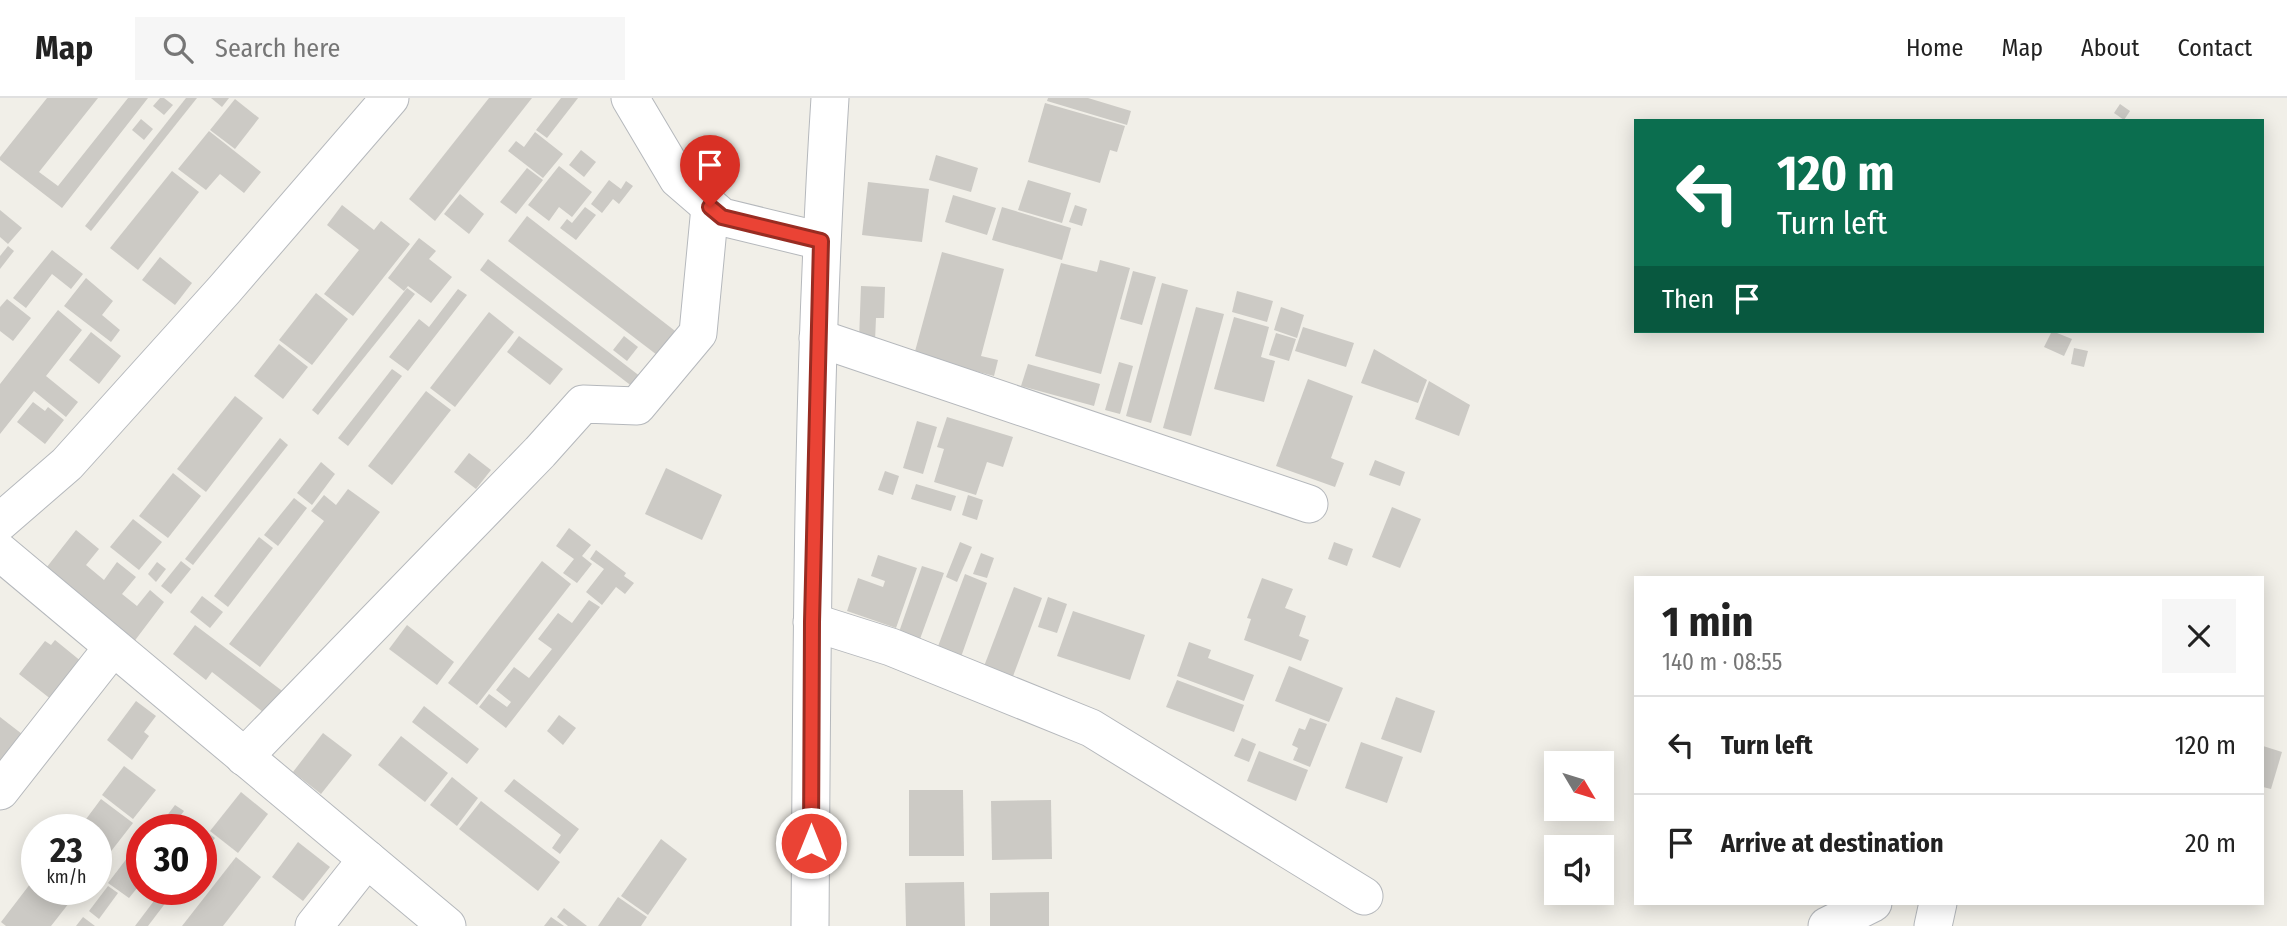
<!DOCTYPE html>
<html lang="en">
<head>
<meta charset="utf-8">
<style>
  :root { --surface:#fff; --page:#f6f6f6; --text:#222; --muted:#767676; --line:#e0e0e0 }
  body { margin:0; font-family:"Fira Sans Condensed",sans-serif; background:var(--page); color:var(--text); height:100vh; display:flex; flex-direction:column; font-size:26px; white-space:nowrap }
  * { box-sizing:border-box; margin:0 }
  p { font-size:23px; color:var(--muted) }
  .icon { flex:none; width:38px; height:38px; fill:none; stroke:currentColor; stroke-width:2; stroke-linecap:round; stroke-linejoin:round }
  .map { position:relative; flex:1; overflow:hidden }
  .panel { position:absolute; left:1634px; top:478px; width:630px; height:329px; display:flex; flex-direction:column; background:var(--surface); border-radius:0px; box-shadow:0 4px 18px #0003 }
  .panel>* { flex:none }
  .hud { position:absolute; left:1634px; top:21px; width:630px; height:214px; border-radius:0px; box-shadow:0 4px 18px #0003; background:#0b6e4f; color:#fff; overflow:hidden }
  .needle { width:46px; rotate:128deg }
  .fabs { position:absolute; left:1544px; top:653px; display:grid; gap:14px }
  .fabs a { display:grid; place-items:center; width:70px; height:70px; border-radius:0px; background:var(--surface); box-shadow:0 4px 18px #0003; font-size:35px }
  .speed { position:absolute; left:21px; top:716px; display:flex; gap:14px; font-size:35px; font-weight:700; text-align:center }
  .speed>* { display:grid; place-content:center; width:91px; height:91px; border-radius:50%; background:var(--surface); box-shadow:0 4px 18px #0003; line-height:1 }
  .speed small { font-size:18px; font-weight:400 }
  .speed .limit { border:10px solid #d22; background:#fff; color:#111 }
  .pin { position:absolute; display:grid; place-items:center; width:60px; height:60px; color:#fff; margin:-72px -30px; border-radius:50% 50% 50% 0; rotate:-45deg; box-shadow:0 0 7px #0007 }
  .pin .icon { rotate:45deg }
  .me { position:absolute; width:77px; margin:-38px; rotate:0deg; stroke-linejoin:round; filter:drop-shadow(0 0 5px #0008) }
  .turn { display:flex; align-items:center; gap:24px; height:147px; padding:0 28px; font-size:32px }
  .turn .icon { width:91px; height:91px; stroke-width:2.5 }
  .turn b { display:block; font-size:49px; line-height:60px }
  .then { display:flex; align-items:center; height:66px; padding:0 28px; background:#0003; gap:14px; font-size:26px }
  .round { display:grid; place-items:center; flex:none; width:74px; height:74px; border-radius:0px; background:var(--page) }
  .summary { display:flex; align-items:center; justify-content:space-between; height:119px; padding:0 28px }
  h1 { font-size:42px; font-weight:700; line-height:52px }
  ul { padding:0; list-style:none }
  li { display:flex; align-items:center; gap:21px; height:98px; padding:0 28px; border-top:2px solid var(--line) }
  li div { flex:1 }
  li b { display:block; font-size:26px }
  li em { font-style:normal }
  header { display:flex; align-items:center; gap:42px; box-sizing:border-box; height:98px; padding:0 35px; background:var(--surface); border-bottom:2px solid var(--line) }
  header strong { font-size:33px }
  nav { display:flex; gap:38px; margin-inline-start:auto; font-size:24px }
  .search { width:490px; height:63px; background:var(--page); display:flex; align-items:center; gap:18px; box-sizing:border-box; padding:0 24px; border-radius:0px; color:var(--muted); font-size:26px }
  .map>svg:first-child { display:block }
</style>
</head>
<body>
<header>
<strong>Map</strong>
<div class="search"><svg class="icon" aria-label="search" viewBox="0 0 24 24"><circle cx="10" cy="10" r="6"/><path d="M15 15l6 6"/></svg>Search here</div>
<nav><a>Home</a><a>Map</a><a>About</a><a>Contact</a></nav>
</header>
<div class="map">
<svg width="2287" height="828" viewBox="0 0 2287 828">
  <rect width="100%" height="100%" fill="#f1efe8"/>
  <g fill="#cccac5">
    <polygon points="47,0 98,0 39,74 58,88 128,0 148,0 62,110 0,62 0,59"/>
    <polygon points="160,0 164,0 173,7 164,17 153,8"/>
    <polygon points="186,0 197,0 91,133 85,128"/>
    <polygon points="211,0 229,0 222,9"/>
    <polygon points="489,0 532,0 435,123 409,101"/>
    <polygon points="561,0 578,0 547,40 536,32"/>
    <polygon points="1048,0 1088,0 1131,13 1127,27 1047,3"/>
    <polygon points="235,1 259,20 235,51 210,32"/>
    <polygon points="1045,5 1125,28 1117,54 1110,52 1100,85 1028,64"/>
    <polygon points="2120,6 2130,13 2124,22 2114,15"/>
    <polygon points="141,21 153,31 144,42 132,32"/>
    <polygon points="209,33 261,74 244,95 220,76 206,92 178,71"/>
    <polygon points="535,34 563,56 543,80 508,53 516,43 524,49"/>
    <polygon points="581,52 596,64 584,79 569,67"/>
    <polygon points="936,57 978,70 971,94 929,82"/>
    <polygon points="559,68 592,94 572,119 559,109 549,123 528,107"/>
    <polygon points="527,70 543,82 516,116 500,104"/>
    <polygon points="172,73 199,94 138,172 110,150"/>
    <polygon points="609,82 621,91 626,83 633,88 619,106 613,101 602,115 591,106"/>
    <polygon points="1028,82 1071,95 1062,125 1018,112"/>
    <polygon points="868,84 929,91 922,144 862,137"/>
    <polygon points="460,96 484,116 469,136 444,116"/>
    <polygon points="953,97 996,110 987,137 945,124"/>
    <polygon points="342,107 374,132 381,123 410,146 353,218 324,196 359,152 327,127"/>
    <polygon points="1075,107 1087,111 1082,128 1069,124"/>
    <polygon points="585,109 596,117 576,142 560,130 567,121 572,125"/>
    <polygon points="1002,109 1071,130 1062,162 992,142"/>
    <polygon points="0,112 22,130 8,146 0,139"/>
    <polygon points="527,118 679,236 661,260 508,143"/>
    <polygon points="419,140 436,153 429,161 452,179 431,205 408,188 404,193 388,180"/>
    <polygon points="8,148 14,153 0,171 0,158"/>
    <polygon points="52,152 83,176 71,191 52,176 26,210 13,200"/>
    <polygon points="942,154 1004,171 981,258 998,262 994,278 914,257"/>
    <polygon points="160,159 192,185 175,207 142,182"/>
    <polygon points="488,161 641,279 633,289 480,172"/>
    <polygon points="1100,162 1130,170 1101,276 1035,258 1061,165 1097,174"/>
    <polygon points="1133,173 1156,179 1142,227 1120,221"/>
    <polygon points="86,180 113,203 102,217 120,232 111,244 64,208"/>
    <polygon points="1162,185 1188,192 1151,325 1126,318"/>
    <polygon points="861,188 885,189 884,220 876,220 875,243 859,242"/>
    <polygon points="407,190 415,196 318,317 312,312"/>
    <polygon points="458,191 467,197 408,273 389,259 419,221 429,229"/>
    <polygon points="1237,193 1273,203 1267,224 1232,214"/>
    <polygon points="316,195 348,221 312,267 279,242"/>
    <polygon points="7,201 31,220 13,243 0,233 0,209"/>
    <polygon points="1196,209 1224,216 1191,338 1163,330"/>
    <polygon points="1281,209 1304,217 1297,240 1274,232"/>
    <polygon points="58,212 82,232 46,278 78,304 66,319 34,293 0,336 0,286"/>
    <polygon points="489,214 514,234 455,309 430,290"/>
    <polygon points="1234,219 1269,229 1261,259 1275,263 1264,304 1214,291"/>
    <polygon points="1303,229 1354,245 1346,269 1295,253"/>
    <polygon points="2052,233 2072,241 2064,258 2044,249"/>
    <polygon points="91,234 121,258 99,286 69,262"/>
    <polygon points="1276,235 1296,241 1289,263 1269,257"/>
    <polygon points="519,238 563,271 550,287 507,254"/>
    <polygon points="624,238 638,249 627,263 613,252"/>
    <polygon points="279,246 308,269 283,301 254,278"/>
    <polygon points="2074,250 2088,253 2084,269 2071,266"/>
    <polygon points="1374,251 1427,282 1418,305 1361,285"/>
    <polygon points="1119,264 1133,268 1120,316 1105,312"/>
    <polygon points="1028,266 1100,286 1094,308 1021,288"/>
    <polygon points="392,271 402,278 348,348 338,340"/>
    <polygon points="1308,281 1353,298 1331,360 1344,365 1335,389 1276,368"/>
    <polygon points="1429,283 1470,307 1459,338 1415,321"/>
    <polygon points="426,293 451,312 392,387 368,368"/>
    <polygon points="235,298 263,320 206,394 177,371"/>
    <polygon points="33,304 45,313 48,309 64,322 45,346 17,324"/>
    <polygon points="947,319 1013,339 1003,369 987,364 976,397 934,384 944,351 937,349"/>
    <polygon points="917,323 937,329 923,376 903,370"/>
    <polygon points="280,340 288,347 193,467 185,461"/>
    <polygon points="469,355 491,372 476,391 454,374"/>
    <polygon points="1375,362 1405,374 1400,388 1369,377"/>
    <polygon points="321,364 335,376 312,407 297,395"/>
    <polygon points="666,370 722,397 702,442 645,416"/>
    <polygon points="885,373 899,378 893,397 878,392"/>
    <polygon points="173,375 201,398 168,440 139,418"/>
    <polygon points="916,386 956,398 951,413 911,401"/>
    <polygon points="348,391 380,414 260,569 229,546 324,423 311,413 324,397 336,407"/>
    <polygon points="968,397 983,402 977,422 962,417"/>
    <polygon points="294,400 307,410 278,448 264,437"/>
    <polygon points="1392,409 1421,421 1400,470 1372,459"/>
    <polygon points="133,421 162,444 139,472 110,449"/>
    <polygon points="569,430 591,447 582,458 592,466 577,485 563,475 574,461 556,448"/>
    <polygon points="76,432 99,451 86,467 104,482 117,464 136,479 122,496 137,508 150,492 164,504 133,545 43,474"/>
    <polygon points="259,439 273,450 228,509 214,498"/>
    <polygon points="960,444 972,449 957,484 946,479"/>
    <polygon points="1334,444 1353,451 1347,468 1328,461"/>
    <polygon points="596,452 626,475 624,478 634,485 625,496 616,489 602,507 586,494 604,471 590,461"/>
    <polygon points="981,455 994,460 987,480 973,476"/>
    <polygon points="878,457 917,470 896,530 847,513 858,480 883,489 885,483 871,478"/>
    <polygon points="181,463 191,471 171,496 161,488"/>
    <polygon points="542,463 571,486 477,607 448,585"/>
    <polygon points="157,464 166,471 156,484 148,476"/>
    <polygon points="922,468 944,475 920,541 899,534"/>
    <polygon points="965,476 987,485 961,559 937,551"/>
    <polygon points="1262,480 1293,491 1285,510 1306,518 1299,538 1309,542 1301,563 1244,542 1251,521 1247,520"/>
    <polygon points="1014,489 1042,500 1012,581 983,571"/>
    <polygon points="202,498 223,514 210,530 190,514"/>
    <polygon points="1048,499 1067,506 1057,535 1038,529"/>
    <polygon points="589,502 600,509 506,630 479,609 489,596 507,609 511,604 496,592 514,569 529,580 552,551 538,541 558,515 572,525"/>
    <polygon points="1073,513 1145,537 1130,582 1057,558"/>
    <polygon points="195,527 285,595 268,618 212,574 206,582 173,556"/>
    <polygon points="407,527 454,564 437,587 389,551"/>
    <polygon points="55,542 82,564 52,602 19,576 45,543 51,547"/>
    <polygon points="1189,544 1211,552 1208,560 1254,577 1244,603 1177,578"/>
    <polygon points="1289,568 1343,590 1329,624 1275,603"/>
    <polygon points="1177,582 1244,607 1234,634 1166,609"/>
    <polygon points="1396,599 1435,613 1421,655 1381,641"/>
    <polygon points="136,603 156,618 144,634 149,638 132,662 107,642"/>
    <polygon points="424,608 479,651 467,666 412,624"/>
    <polygon points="559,617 576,630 563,647 547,633"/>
    <polygon points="0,619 22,636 0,663"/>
    <polygon points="1310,620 1327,626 1310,669 1293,662 1298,650 1292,647 1299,630 1305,632"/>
    <polygon points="323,635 352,657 321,696 293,674"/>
    <polygon points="401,638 448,675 425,704 378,667"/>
    <polygon points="1242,640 1256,646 1249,664 1234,658"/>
    <polygon points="1361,644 1403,659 1387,705 1345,690"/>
    <polygon points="2263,648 2282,654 2271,691 2263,689"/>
    <polygon points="1259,653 1308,672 1296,703 1247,683"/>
    <polygon points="124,668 156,692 133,721 102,697"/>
    <polygon points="452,679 478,700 457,728 430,707"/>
    <polygon points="514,681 579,731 560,756 552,750 561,737 504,693"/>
    <polygon points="909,692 963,692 964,758 909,758"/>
    <polygon points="241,694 268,716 238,755 210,733"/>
    <polygon points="101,701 133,725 98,770 96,768 96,732 78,732"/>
    <polygon points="1051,702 1052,761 992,762 991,703"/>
    <polygon points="481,703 560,764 538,793 459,731"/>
    <polygon points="175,707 184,713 170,732 156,732"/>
    <polygon points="207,734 215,740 201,759 201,742"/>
    <polygon points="661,741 687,761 648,817 621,798"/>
    <polygon points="298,744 330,769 303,803 272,779"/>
    <polygon points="134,751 142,757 142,784 129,800 108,785"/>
    <polygon points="236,759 261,779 223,828 182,828"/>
    <polygon points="37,777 37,791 80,791 51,828 6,828 1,824"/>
    <polygon points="964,784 965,828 906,828 905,785"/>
    <polygon points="108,788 118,795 99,821 89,813"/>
    <polygon points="163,791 176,791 148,828 135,828"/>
    <polygon points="1049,794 1049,828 990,828 990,795"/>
    <polygon points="618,799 647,819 641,828 598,828"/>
    <polygon points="564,810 587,828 568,828 557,819"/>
    <polygon points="83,819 95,828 76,828"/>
    <polygon points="551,819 564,828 544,828"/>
  </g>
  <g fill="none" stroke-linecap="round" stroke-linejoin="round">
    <defs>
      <g id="minor">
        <polyline points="630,0 678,81 722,119 821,143"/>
        <polyline points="818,240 1309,406"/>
        <polyline points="0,424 67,366 224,192 390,0"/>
        <polyline points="0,454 447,828"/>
        <polyline points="812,524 891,549 1091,630 1364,798"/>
        <polyline points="244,659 540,354 583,306 637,308 698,235 710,109"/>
        <polyline points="0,693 113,549"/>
        <polyline points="314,828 367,761"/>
        <path d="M810,828C812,552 812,276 830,0"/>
        <polyline points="1827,828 1873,805"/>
        <polyline points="1933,828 1938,805"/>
      </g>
    </defs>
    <use href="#minor" stroke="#b5b8bc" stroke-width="39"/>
    <use href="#minor" stroke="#fff" stroke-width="37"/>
  </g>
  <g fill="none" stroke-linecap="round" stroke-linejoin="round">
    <defs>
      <polyline id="route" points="710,109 722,119 821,143 812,524 811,745"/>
    </defs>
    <use href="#route" stroke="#982c22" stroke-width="18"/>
    <use href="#route" stroke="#ea4335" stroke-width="12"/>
  </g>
</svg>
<div class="fabs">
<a><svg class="needle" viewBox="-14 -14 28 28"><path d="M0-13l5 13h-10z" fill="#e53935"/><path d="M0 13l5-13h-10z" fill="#767676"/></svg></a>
<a><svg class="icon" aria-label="sound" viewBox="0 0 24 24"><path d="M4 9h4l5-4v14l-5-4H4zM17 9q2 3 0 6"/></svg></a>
</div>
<div class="speed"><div>23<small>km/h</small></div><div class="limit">30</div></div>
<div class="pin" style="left:710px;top:109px;background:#d93025"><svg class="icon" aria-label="arrive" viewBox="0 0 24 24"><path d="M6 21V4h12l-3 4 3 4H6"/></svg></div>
<svg class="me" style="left:811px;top:745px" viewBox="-20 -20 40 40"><circle r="17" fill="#ea4335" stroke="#fff" stroke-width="3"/><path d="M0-11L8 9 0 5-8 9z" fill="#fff"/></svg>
<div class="hud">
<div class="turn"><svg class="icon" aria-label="left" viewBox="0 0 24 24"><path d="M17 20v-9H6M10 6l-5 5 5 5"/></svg><div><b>120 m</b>Turn left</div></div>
<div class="then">Then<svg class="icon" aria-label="arrive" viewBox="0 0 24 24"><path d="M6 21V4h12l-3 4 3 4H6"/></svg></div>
</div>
<section class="panel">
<div class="summary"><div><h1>1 min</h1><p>140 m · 08:55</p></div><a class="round"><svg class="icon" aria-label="close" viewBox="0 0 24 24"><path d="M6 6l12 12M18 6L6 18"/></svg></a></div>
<ul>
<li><svg class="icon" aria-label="left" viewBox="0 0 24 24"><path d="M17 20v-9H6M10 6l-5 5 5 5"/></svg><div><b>Turn left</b></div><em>120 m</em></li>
<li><svg class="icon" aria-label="arrive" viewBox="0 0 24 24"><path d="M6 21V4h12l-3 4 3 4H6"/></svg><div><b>Arrive at destination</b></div><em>20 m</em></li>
</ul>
</section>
</div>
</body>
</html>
